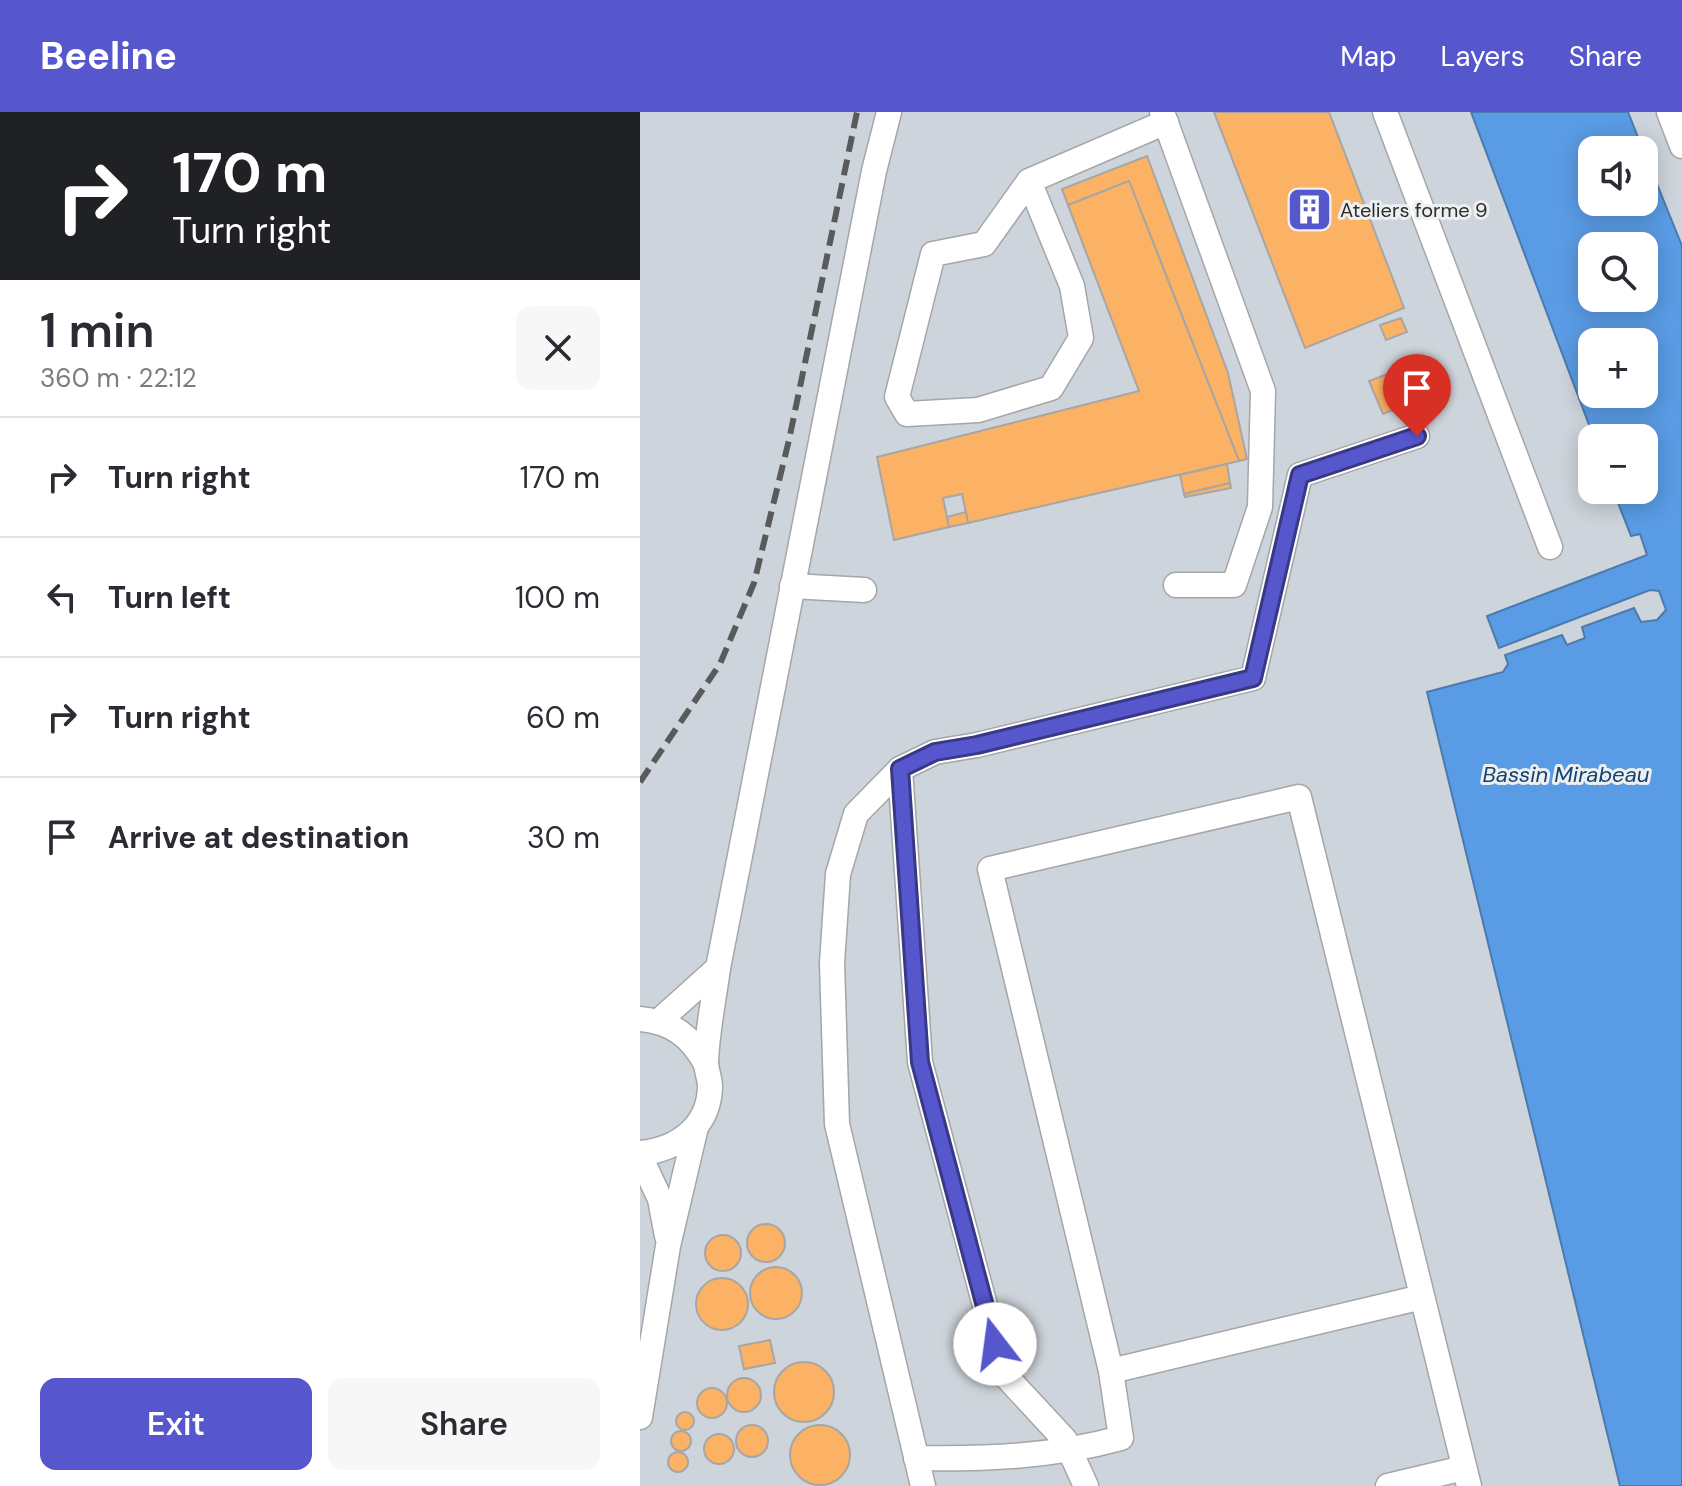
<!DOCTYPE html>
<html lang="en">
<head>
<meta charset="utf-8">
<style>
  :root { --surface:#fff; --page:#f7f7f7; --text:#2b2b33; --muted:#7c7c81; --line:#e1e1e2; --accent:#5656cd }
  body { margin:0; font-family:"DM Sans",sans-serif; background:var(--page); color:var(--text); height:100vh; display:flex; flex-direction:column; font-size:30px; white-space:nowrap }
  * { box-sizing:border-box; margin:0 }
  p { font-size:26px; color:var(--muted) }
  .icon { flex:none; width:44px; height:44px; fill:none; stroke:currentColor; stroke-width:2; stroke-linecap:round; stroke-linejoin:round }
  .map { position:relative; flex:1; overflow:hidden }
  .sheet { display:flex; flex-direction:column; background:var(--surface); width:640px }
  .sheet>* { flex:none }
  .guide { background:#202124; color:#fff; overflow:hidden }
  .fabs { position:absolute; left:938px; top:24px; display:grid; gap:16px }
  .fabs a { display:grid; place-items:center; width:80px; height:80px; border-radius:16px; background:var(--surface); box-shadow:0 4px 20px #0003; font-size:40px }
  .pin { position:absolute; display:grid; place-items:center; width:68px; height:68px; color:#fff; margin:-82px -34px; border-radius:50% 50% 50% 0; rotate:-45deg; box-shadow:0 0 8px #0007 }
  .pin .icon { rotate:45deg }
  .me { position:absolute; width:88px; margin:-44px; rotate:345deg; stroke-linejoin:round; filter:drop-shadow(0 0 6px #0008) }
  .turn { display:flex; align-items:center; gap:28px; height:168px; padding:0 40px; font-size:36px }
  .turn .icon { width:104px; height:104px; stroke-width:2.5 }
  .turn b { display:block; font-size:56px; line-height:68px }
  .round { display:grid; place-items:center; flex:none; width:84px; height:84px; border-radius:16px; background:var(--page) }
  .summary { display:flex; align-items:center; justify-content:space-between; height:136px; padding:0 40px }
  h1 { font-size:48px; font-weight:600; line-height:60px }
  .cta { display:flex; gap:16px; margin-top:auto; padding:16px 40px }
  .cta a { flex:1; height:92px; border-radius:16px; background:var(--accent); color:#fff; font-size:32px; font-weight:600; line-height:92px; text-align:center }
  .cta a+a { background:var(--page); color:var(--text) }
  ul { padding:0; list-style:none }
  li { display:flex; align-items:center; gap:24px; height:120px; padding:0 40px; border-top:2px solid var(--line) }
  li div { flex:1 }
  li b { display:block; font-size:30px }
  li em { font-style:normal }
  header { display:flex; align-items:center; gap:48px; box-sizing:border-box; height:112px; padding:0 40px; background:var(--accent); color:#fff }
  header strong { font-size:38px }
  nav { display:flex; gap:44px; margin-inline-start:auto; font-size:28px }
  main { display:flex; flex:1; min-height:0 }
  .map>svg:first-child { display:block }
</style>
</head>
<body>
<header>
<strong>Beeline</strong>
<nav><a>Map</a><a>Layers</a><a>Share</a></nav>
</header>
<main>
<section class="sheet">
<div class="guide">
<div class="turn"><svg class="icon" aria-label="right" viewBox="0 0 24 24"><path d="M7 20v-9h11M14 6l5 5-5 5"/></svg><div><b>170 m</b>Turn right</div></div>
</div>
<div class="summary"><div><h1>1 min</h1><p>360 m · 22:12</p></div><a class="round"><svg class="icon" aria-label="close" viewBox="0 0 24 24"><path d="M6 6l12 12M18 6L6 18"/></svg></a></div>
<ul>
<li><svg class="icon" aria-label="right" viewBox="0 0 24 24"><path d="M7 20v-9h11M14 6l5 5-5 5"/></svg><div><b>Turn right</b></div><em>170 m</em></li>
<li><svg class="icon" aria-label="left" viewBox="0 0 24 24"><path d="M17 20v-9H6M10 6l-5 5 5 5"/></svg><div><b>Turn left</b></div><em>100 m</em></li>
<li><svg class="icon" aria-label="right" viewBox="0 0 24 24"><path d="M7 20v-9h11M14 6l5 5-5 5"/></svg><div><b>Turn right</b></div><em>60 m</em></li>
<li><svg class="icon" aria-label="arrive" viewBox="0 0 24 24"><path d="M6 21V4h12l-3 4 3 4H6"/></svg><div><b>Arrive at destination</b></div><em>30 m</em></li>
</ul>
<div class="cta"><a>Exit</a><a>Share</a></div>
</section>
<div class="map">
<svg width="1042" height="1374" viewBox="0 0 1042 1374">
  <rect width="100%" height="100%" fill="#e0e1e3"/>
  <path fill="#ced4db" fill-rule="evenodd" d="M0,0H1042V511L868,552L863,560L787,581L980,1374H0ZM952,38H1004V90H952ZM952,134H1004V186H952ZM952,230H1004V282H952ZM952,326H1004V378H952Z"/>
  <path fill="#599be4" stroke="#4b7aad" stroke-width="2" fill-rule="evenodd" d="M831,0H988L1003,38H952V90H1004V40L1042,134V1374H980L787,580L863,560L868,552L865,543L922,523L927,533L945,526L942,515L994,496L1001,510L1017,508L1026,498L1019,479L1010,478L859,536L847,504L1007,443L1000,422L991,424L973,378H1004V326H954ZM952,134H1004V186H952ZM952,230H1004V282H952Z"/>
  <g fill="#fbb264" stroke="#a7a6a5" stroke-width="2">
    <polygon points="574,0 689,0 764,196 665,236"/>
    <polygon points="507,44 588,261 607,347 599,349 489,69 428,93 422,77"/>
    <polygon points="489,69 599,349 328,411 322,382 303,386 309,415 254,428 237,345 499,279 428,93"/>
    <polygon points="761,206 767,220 746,228 740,213"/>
    <polygon points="784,248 796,281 743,302 729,269"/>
    <polygon points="587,352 590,371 544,382 540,363"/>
    <polygon points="590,371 591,376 545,385 544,382"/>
    <polygon points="326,400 328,411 309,415 307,405"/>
    <circle cx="126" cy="1131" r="19"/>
    <circle cx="83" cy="1141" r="18"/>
    <circle cx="136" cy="1181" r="26"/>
    <circle cx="82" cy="1192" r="26"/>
    <polygon points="130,1228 135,1251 104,1257 99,1234"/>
    <circle cx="164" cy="1280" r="30"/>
    <circle cx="104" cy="1283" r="17"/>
    <circle cx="72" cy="1291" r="15"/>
    <circle cx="45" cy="1309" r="9"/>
    <circle cx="112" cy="1329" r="16"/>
    <circle cx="180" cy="1343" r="30"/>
    <circle cx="41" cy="1329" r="10"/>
    <circle cx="79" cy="1337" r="15"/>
    <circle cx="38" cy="1350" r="10"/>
  </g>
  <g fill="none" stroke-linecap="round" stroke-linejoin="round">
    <defs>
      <g id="minor">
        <polyline points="522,0 623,279 620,395 594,473 536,473"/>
        <polyline points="745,0 910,435"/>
        <polyline points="1029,0 1042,34"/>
        <polyline points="389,69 344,132 293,142 257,285 267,302 338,298 411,276 441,226 432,174 389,69 526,10"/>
        <polyline points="152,474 224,478"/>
        <polyline points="260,657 280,950 363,1261 425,1328 446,1374"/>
        <path d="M0,907C32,910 51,924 66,952"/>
        <polyline points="19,909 78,856"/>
        <path d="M0,1041C37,1038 69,1015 70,975C70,966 66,958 66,950C67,919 74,887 78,856L234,59L249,0"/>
        <polyline points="0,1044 20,1087 27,1124"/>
        <polyline points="782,1185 471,1259 350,757 659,685 829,1374"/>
        <polyline points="0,1305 28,1134 56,1015"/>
        <path d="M276,1346C347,1347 412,1345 481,1326L471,1259"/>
        <polyline points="283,1374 197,1012 192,851 198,762 216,702 260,657 295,640 337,633 613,566 660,363 777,324"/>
        <polyline points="748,1374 824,1356"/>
      </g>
    </defs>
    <use href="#minor" stroke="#a5a6a7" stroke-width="27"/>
    <use href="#minor" stroke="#fff" stroke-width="24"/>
    <polyline stroke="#595a5a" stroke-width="6" stroke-dasharray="16 8" stroke-linecap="butt" points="0,670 80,552 114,471 149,328 217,0"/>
  </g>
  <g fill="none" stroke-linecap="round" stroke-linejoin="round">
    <defs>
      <polyline id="route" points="355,1232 280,950 260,657 295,640 337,633 613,566 660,363 777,324"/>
    </defs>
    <use href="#route" stroke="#383885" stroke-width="20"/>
    <use href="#route" stroke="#5656cd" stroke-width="14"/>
  </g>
  <defs>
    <symbol id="building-square" viewBox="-11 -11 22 22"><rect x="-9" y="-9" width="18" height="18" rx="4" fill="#5656cd" stroke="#edeff0"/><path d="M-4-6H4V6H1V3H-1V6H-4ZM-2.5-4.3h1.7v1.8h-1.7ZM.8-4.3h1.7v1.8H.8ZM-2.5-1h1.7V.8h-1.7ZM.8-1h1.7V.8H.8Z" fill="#fff"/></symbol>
  </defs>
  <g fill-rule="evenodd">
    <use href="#building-square" x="644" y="72" width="51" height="51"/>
  </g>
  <g text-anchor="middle" stroke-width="6" stroke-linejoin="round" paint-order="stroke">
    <g font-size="20" fill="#2b2c2c" stroke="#edeff0" text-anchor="start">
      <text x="700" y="105">Ateliers forme 9</text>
    </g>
    <g font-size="22" font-style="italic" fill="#134271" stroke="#edeff0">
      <text x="926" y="670">Bassin Mirabeau</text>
    </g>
  </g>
</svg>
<div class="fabs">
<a><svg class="icon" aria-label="sound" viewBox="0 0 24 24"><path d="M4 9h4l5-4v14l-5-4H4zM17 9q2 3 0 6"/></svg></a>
<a><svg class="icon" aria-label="search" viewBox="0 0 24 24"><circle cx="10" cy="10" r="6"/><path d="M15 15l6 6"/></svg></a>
<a>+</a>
<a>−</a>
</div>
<div class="pin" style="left:777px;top:324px;background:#d93025"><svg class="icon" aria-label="arrive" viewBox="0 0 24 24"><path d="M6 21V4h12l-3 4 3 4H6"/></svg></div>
<svg class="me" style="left:355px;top:1232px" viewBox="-20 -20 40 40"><circle r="19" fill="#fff"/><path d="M0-13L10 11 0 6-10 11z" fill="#5656cd"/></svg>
</div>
</main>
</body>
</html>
